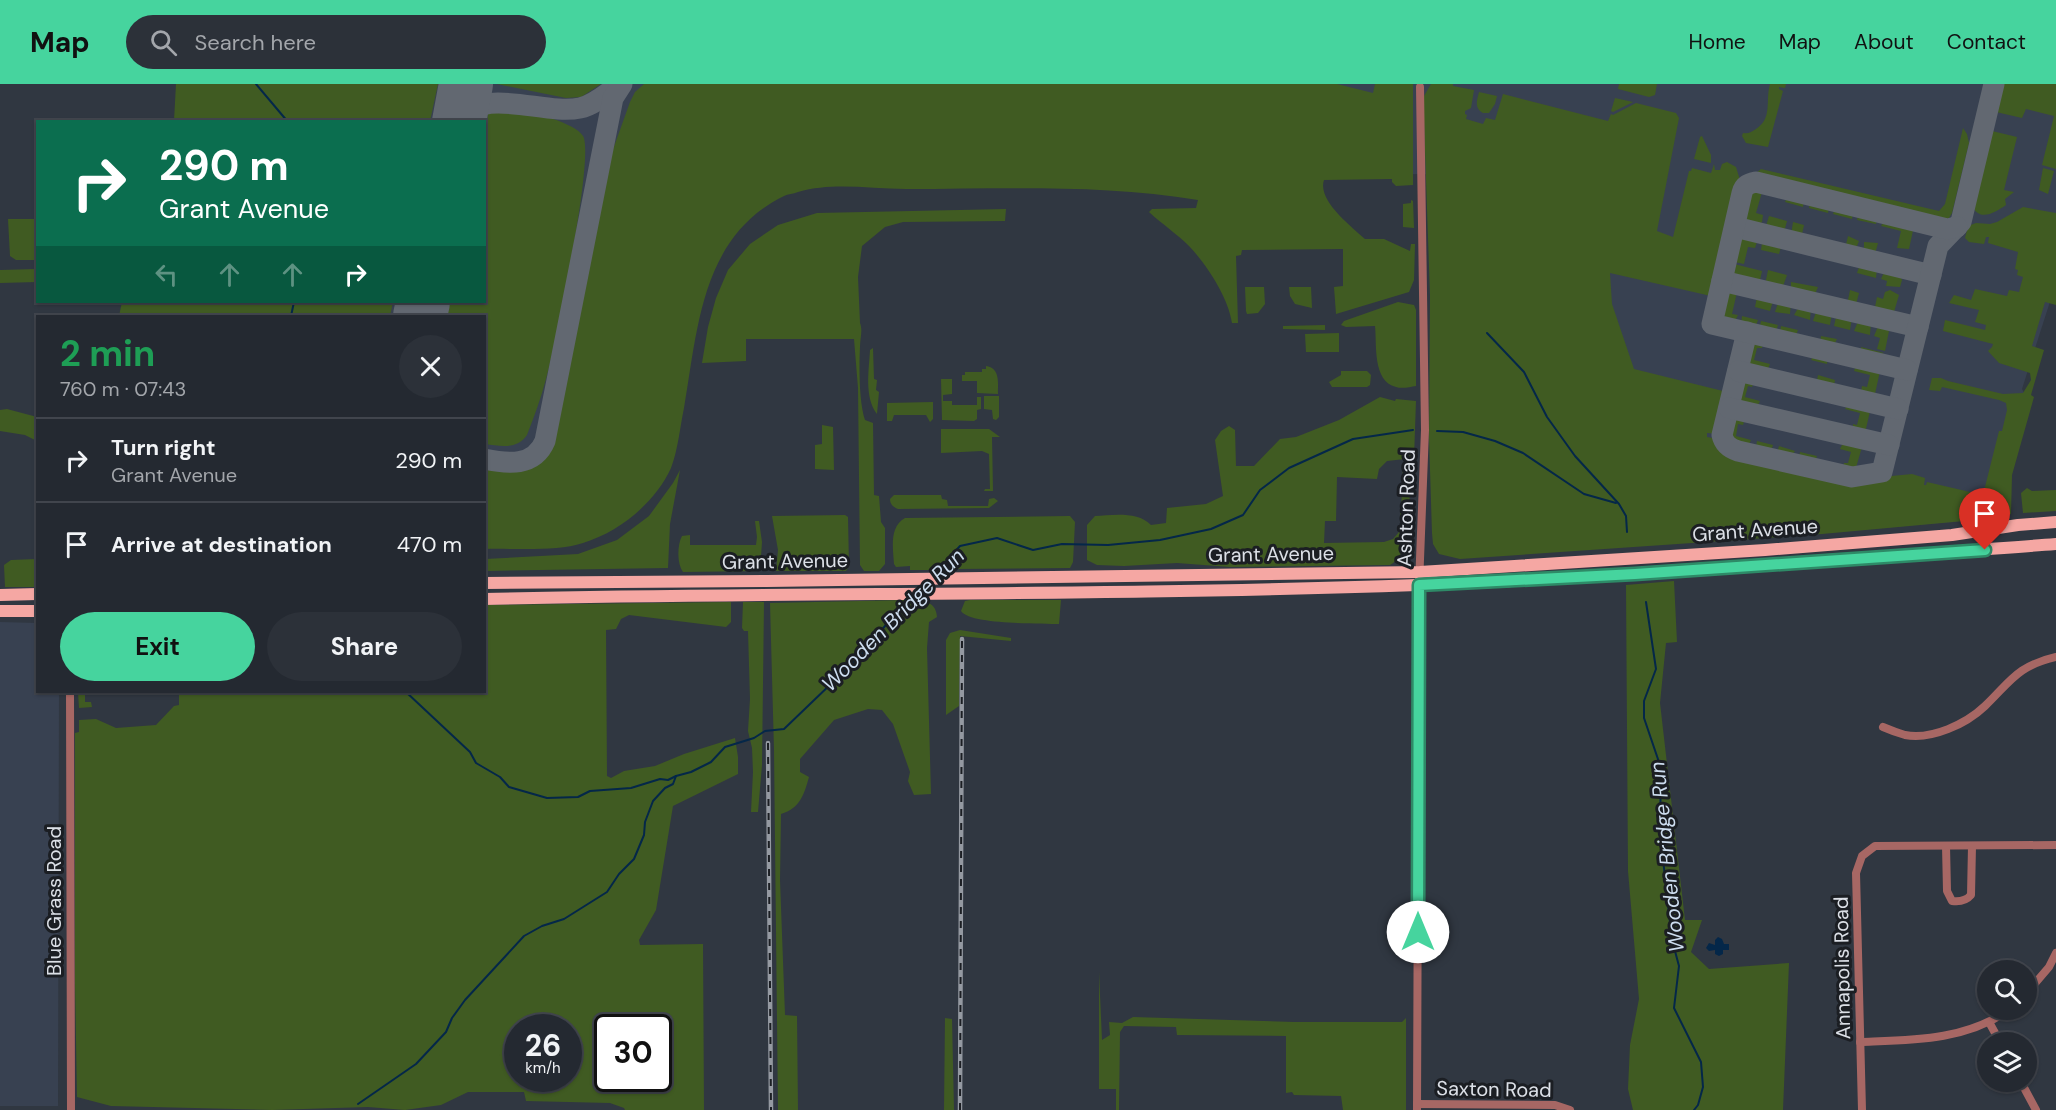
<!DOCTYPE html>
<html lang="en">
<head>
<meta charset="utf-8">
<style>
  :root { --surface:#242931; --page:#2c3139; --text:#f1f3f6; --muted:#a3a6ab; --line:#41454d; --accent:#46d49e }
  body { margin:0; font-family:"DM Sans",sans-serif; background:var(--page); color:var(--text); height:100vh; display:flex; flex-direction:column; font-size:22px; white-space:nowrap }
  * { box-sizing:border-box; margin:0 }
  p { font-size:20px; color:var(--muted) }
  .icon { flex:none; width:33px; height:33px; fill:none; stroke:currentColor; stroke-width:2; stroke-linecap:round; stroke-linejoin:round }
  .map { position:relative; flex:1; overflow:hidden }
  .drawer { position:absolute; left:36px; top:231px; width:450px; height:378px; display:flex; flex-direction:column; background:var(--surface); border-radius:0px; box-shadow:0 2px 4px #0004,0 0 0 2px var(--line) }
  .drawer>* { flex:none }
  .top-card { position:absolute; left:36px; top:36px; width:450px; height:183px; border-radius:0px; box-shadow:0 2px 4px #0004,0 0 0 2px var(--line); background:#0b6e4f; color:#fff; overflow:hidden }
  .fabs { position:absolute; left:1977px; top:876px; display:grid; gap:12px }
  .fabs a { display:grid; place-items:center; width:60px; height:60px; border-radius:50%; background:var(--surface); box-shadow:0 2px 4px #0004,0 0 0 2px var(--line); font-size:30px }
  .speed { position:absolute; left:504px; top:930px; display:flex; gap:12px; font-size:30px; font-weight:700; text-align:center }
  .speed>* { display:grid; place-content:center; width:78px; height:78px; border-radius:50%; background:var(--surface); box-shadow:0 2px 4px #0004,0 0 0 2px var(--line); line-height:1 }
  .speed small { font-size:15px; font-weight:400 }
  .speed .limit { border:3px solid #111; border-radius:9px; background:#fff; color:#111 }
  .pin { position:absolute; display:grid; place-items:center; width:51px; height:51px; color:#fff; margin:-62px -26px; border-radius:50% 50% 50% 0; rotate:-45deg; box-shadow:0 0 6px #0007 }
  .pin .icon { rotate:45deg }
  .me { position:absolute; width:66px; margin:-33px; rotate:0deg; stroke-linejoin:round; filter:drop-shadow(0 0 4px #0008) }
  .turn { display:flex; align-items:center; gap:21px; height:126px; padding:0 24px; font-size:27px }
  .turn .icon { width:78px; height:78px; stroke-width:2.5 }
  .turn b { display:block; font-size:42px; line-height:51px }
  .lanes { display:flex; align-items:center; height:57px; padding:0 24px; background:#0003; justify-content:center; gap:30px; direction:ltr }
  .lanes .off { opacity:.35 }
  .round { display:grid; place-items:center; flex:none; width:63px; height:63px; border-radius:32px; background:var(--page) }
  .head { display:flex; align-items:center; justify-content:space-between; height:102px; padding:0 24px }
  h1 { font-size:36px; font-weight:700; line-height:45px; color:#1e9e55 }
  .primary-button { display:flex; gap:12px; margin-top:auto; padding:12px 24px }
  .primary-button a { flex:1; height:69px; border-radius:36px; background:var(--accent); color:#111; font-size:24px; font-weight:700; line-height:69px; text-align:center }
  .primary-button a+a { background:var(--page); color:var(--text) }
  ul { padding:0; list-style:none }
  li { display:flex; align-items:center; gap:18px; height:84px; padding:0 24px; border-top:2px solid var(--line) }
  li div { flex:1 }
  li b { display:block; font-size:22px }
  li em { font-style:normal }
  header { display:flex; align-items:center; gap:36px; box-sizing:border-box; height:84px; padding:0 30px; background:var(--accent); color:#111 }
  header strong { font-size:28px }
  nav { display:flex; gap:33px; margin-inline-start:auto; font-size:21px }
  .search { width:420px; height:54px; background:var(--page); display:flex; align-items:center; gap:15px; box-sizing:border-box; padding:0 21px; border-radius:33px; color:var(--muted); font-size:22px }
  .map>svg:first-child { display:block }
</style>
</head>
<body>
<header>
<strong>Map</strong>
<div class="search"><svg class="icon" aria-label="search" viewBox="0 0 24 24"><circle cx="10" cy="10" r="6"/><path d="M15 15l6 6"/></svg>Search here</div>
<nav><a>Home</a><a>Map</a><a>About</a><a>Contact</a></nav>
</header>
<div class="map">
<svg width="2056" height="1026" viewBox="0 0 2056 1026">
  <rect width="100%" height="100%" fill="#303741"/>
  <g fill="#384151">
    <polygon points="219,0 2056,0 2056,199 2022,305 2029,318 1997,434 1860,446 1442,462 1435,90 1311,91 687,103 643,408 485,457 484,232 179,232 182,218 484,218 484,38 212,37"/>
    <polygon points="0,538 37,539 38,608 59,608 58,1022 0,1022"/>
  </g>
  <g fill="#405b22" fill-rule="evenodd">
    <polygon points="176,0 438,0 430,37 174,37"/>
    <polygon points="497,0 601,0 581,13 566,14"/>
    <path d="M644,0H1337L1373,9L1375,0H1413V101L1396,102L1392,98V95L1324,96C1317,116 1351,142 1365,155H1384L1410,167L1411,160H1415L1414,196L1409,208L1336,230L1334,203L1343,202V165L1242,166L1241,171L1236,172L1238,239H1232C1228,213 1207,181 1189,162C1177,150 1162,140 1149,128L1152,125L1196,124L1198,116C1102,100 1003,105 906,105C869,105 833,98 798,108C793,110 788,110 784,112C701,153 698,244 684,324C680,343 678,366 671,384C655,419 619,448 583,459C555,468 515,464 485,465V384C514,391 533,389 551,363L611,71L630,18L635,8Z"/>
    <polygon points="1431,0 1453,0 1453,2 1474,6 1471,24 1465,27 1465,30 1467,31 1466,35 1483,40 1486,34 1495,36 1503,10 1608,37 1611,30 1613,31 1636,19 1676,29 1679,34 1657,147 1673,153 1689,87 1691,87 1692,84 1711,89 1714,80 1715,86 1720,86 1722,80 1727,78 1736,83 1740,96 1718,193 1711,212 1610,189 1612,220 1634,285 1727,308 1718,350 1707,349 1707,353 1718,355 1721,363 1727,369 1830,394 1851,396 1912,390 1925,394 1924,401 1926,401 1927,398 1983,411 1999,347 2002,347 2007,326 2006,319 1999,316 1942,303 1940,307 1929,306 1932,294 1941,294 1948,297 2003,310 2023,309 2031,296 2030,289 1999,279 1988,267 1992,263 1993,260 1943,247 1945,236 1985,246 1986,241 1975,238 1979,226 1949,219 1954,211 1971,216 1975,205 2007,212 2009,206 2019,208 2023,193 2017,191 2018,186 2015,185 2018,168 1988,159 1989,153 1986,153 1984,160 1969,158 1965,154 1968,142 1976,139 1990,140 1997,138 2023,123 2056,129 2056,221 2045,218 2032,262 2044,266 2031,311 2034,313 2012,391 2011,430 1997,434 1822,450 1460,475 1439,470 1433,460 1432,449 1429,354 1430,212 1424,37 1424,12"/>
    <polygon points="1619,0 1657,0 1655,11 1649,13 1618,5"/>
    <path d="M1770,0H1786L1785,4L1779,3V5L1783,7L1768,63L1746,59L1742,52L1743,49C1749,50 1751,48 1756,45C1773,34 1765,17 1770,0Z"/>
    <polygon points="2004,0 2056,0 2056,85 2042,81 2054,32 2026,25 2022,34 1996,28"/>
    <path d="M1479,8L1497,12L1495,20L1489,29H1483C1474,24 1477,16 1479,8Z"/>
    <polygon points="1615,14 1633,18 1613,28 1611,27"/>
    <path d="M495,21C514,24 573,36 583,52C595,71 555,264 546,295C541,314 534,333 527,351C517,366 500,362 485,360L484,232H447L450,218H484L485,46L489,25Z"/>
    <polygon points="1963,44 1967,50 1969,59 1952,129 1949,134 1941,137 1761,93 1756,89 1761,85 1939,127 1945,120"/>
    <path d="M1992,47L2017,53L2004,106L2014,108L2005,115L2006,121C1996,128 1980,138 1973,123Z"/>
    <polygon points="1702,52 1711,71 1711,79 1694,75 1700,53"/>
    <polygon points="2043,84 2054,87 2048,110 2039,106"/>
    <polygon points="1753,103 1758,103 1762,108 1756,129 1763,131 1762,138 1756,143 1748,141 1742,129 1747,108"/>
    <polygon points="1791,110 1804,114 1803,123 1785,118 1788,111"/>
    <polygon points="1411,116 1413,117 1414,144 1403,143 1403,120 1411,119"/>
    <polygon points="1814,116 1827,119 1829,124 1828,129 1809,124 1810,119"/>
    <polygon points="1839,122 1851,125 1853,129 1852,135 1833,130 1835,125"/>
    <path d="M1006,125L1005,137L903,138L885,143L862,162L858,193L860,239C863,247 860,254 860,263C859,283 859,318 865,336L873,339L874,411L879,412L881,438L885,444V480L879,487H864L860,481L858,304L854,255H746V277L702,279L708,243L716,214L728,186L750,160L778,141L817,129Z"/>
    <polygon points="1863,128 1874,130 1877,134 1876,140 1857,136 1858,132"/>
    <polygon points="1769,132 1787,137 1784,148 1781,150 1768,145 1766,142"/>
    <polygon points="1886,134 1910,139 1914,142 1909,165 1897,164 1901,147 1881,142"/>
    <polygon points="8,135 37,135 37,176 16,176 10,172"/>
    <polygon points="1793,138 1804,141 1801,155 1791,151"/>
    <polygon points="1740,151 1755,153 1757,158 1755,164 1748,163 1744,180 1730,177 1736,154"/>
    <polygon points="1848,152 1859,157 1855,167 1845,165"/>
    <polygon points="1767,156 1779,160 1781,163 1779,170 1761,166 1762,159"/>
    <polygon points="1864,158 1878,159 1875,170 1870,171 1864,169"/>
    <polygon points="1730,179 1762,187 1760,196 1756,200 1735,194 1730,186"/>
    <polygon points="1863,180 1877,184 1876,194 1857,189 1859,183"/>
    <polygon points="37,185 37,198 0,199 0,186"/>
    <polygon points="1768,186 1787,191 1782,205 1767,202 1766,196"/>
    <polygon points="1885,186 1899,189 1902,196 1900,203 1886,202 1887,197 1881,195"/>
    <polygon points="1791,198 1818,203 1815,210 1819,211 1819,214 1791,208"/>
    <polygon points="1245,203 1264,203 1265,220 1258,229 1247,230 1246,227"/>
    <polygon points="1289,203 1311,203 1312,224 1295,220 1290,212"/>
    <polygon points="1729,203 1735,204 1737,208 1732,230 1738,231 1734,239 1723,236 1718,227 1722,209"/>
    <polygon points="1850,206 1859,209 1855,224 1847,221"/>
    <polygon points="1890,206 1899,211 1894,228 1884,231 1874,228 1877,213 1883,215 1885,208"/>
    <polygon points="1761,211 1771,214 1773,217 1770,227 1755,223 1757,213"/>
    <polygon points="1779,216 1791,218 1790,230 1775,228"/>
    <polygon points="122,218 393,218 390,232 119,232"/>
    <path d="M1398,218L1414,221L1416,226V302C1410,303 1402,305 1396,303C1372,297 1377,260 1375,242L1346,243L1341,241L1344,237Z"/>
    <polygon points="1800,221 1811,223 1810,236 1794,231"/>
    <polygon points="1820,225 1832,229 1830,241 1813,237 1816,228"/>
    <polygon points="1841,230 1852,233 1850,246 1834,242 1836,233"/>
    <polygon points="1742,232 1758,236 1755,244 1741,241"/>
    <polygon points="1859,235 1871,238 1870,251 1854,247"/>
    <polygon points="1761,237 1778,241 1776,247 1772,249 1762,246 1760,242"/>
    <polygon points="1879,240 1885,242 1889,247 1885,267 1877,265 1880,254 1874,252"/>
    <polygon points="1325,241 1325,246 1283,245 1283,242"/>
    <polygon points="1781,242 1798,246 1796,251 1792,254 1782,251 1780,247"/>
    <polygon points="1339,249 1339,268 1306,268 1305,250"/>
    <polygon points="1821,252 1837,255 1833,263 1825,262 1820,259"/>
    <polygon points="1754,254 1762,256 1763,259 1762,264 1757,264 1754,276 1770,280 1767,287 1752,284 1746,279 1749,259"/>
    <polygon points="1861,263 1884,269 1874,274 1862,270"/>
    <path d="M873,264L874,295L877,296L876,306L879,308L877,330C864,313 869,286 870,266Z"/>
    <polygon points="1815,269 1828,272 1827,280 1811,276"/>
    <polygon points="1859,280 1878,284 1880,287 1875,310 1872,313 1863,311 1861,308 1862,302 1867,303 1870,291 1854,287 1856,281"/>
    <path d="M986,282C1000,284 998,298 998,310L977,309V297H962V291H965V288H982V285H986Z"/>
    <polygon points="1341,287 1367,287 1371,291 1370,301 1367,303 1332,303 1329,298 1341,291"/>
    <polygon points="1818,291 1835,296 1834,301 1830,303 1819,300 1817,296"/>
    <path d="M1747,292L1754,297L1752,303L1748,302L1745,313L1760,317L1756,325C1736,322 1733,317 1740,297Z"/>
    <polygon points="941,295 952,295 952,310 943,311 943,317 952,317 952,321 977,321 977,313 981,313 981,325 977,326 977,335 974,337 942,336"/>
    <polygon points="984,312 999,312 999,333 996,336 993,335 992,326 984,325"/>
    <path d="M1380,313L1395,317L1396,315L1416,317L1414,374L1387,377L1379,385L1377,395L1337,393L1336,437H1325L1324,459L1384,458L1393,455L1399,448L1402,436H1407C1405,454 1406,472 1390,481L1230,483L1177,479L1124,482L1097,481L1087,476V441L1095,432C1112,431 1138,427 1151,441L1166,439L1167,424L1206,420L1223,412L1215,356L1221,347L1229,342L1235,346L1236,382H1254L1280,355L1296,353L1339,336Z"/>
    <polygon points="933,318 933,335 930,338 926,331 894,331 892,337 887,337 887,319"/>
    <polygon points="1850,318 1871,323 1865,349 1863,351 1853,348 1853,340 1857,341 1860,329 1845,325"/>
    <polygon points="7,325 37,333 37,357 25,351 0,347 0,326"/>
    <polygon points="1737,331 1745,334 1743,341 1738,340 1736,352 1751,356 1748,363 1731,360 1727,354 1731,335"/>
    <polygon points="822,341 833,343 834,386 815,385 815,361 822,360"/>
    <polygon points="989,345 1000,353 992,353 993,407 984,407 985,405 990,405 989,370 982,367 941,369 941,345"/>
    <path d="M1757,357L1773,361L1771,367C1767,371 1759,368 1756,363Z"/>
    <polygon points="1844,357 1860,360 1862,363 1855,387 1846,388 1843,386 1844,379 1848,379 1851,368 1840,365"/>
    <polygon points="1779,362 1795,367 1790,374 1779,371 1777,369"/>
    <polygon points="1800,368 1817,372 1815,377 1810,379 1802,377 1799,374"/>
    <polygon points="1403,384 1413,384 1411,405 1402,404"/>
    <polygon points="680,386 670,440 668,484 485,487 485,475 578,470 617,456 649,432 673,399"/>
    <polygon points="2027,404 2032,407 2056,406 2056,427 2023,429 2021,409"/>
    <polygon points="1402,410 1410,411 1407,434 1400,434"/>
    <path d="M894,411H941L942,415L947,416L948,422H988L989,415L994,414L998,417L989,424L898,425C893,423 890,420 890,415Z"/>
    <polygon points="845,431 848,433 849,482 846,487 776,487 778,466 772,432"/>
    <path d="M1070,432L1075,438L1073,478L1070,484L954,485L951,483H935L932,486H910V482L896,483L894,480C893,464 889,443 905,434Z"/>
    <path d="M755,437H759L762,458L760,487L683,488C677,480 677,461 682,452L690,451V461H756L757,453Z"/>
    <polygon points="37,475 37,503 5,503 4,481 11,476"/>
    <polygon points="1674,497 1677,558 1666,559 1660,619 1685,836 1702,836 1691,868 1709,885 1789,879 1783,1026 1633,1026 1628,1005 1630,961 1639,915 1628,787 1626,501"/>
    <path d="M906,516C920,517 936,515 937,533L929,538L927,564L931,710L914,711L908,697L910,688L893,640L882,626L868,625L834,636L800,675V688L809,693C804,711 800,724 781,730L780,796L785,931L797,932L798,1026H778L774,666L770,519Z"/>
    <path d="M970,516H1061L1059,540C1041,539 970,541 961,527L965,517Z"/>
    <path d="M731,518V538L726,543L629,531L621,535L616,545L606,546L607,692L611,694L624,687L655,682L684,670L735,654L738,673V690L673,722L656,826L639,856L640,861L703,860L704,1026H625L624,1024L610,1019L526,1017L524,1008H468L441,1021L405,1026L368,1023L272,1026L111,1022L77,1013L75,900V649L79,648V636L96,635L116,644L156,641L174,622L179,621V608H484L485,521ZM518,944H568V994H518ZM608,944H658V994H608Z"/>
    <polygon points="743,518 764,518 762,681 758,728 751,728 753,688 752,664 748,647 750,615 748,547 744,547 742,544"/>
    <polygon points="960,546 1011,554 1011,557 960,552 959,622 946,631 946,556 950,549"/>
    <polygon points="78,608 85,608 85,618 91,618 92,623 79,624"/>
    <polygon points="1099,888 1102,956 1110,951 1109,938 1122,939 1133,933 1294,938 1402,938 1406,934 1406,1026 1343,1026 1341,1012 1294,1011 1292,1008 1286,1009 1286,952 1177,951 1176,943 1124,942 1120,948 1119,1026 1116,1026 1116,1005 1099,1005"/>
    <polygon points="945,934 952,935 954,1026 944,1026"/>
  </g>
  <polygon fill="#042749" points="1718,853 1722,855 1724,860 1729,860 1729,866 1723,866 1723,870 1719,872 1715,870 1715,866 1709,867 1706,864 1709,859 1715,861 1715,856"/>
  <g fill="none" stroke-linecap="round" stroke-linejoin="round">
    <g stroke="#042749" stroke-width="2">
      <polyline points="256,0 288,38"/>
      <polyline points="291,232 294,218"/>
      <polyline points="1487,249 1524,288 1547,333 1575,372 1619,420 1626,432 1627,448"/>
      <polyline points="1437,347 1463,348 1495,357 1523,369 1584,410 1616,419"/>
      <polyline points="935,490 960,462 997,454 1033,466 1062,460 1108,461 1160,456 1211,445 1243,431 1260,406 1289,384 1353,355 1413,346"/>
      <polyline points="1646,518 1656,585 1644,617 1644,634 1661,684 1660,748 1672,856 1679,882 1674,924 1701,978 1703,1003 1698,1021 1694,1026"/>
      <polyline points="406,608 470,668 476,679 500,693 509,703 547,714 578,713 590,707 631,704 660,695 668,696 676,692 691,688 711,678 725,663 754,654 765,647 784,645 860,572 890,536 913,514"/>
      <polyline points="358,1020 416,980 446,948 452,934 465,916 524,852 542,842 564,835 607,808 619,790 634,775 644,751 645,738 653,717 665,704 673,700 676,692"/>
    </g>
    <g stroke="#626871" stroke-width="21">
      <path d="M460,38C480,0 544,32 580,24C595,21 608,8 620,0"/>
      <polyline points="1735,143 1931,191"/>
      <polyline points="1722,197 1918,243"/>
      <path d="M1747,248L1722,351C1724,360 1729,364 1738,367L1852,393L1882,388L1938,162L1961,138L1994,0"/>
      <path d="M1907,286L1712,240L1742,109C1744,101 1748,100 1756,98L1947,145L1957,143"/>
      <polyline points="1738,287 1898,325"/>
      <polyline points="1729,324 1889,361"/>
      <path d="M484,375C508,380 534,383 545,357L613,14L622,0"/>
    </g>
    <g stroke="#626871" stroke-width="54">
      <polyline points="459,38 466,0"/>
      <polyline points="420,232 423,218"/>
    </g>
    <g stroke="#a76764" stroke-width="8">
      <polyline points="70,608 71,1026"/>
      <path d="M1883,643C1890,646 1898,649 1905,651C1932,656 1966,640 1985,622C2011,597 2017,582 2056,573"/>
      <path d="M1946,762L1947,807L1952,817C1960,818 1966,817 1971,811L1972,762"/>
      <polyline points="2026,910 2049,883 2056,869"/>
      <polyline points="1989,938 2000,958"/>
      <path d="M1860,958C1912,956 1964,957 2009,926"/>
      <polyline points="2021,998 2036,1026"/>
      <polyline points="1417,1020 1555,1021 1570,1026"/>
      <polyline points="1417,1026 1419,501 1425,346 1420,3"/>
      <polyline points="1862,1026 1856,789 1862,772 1875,762 2056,761"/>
    </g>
    <g stroke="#f5a7a3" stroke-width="12">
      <polyline points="484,499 767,497 1420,488 1765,466 1952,451 2018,441 2056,438"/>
      <polyline points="0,511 38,510"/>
      <path d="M484,515C795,508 1106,512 1417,501C1630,493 1843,476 2056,460"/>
      <polyline points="0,527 38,527"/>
    </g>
    <defs>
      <g id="rail">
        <polyline points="768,659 771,1026"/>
        <polyline points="960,1026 962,555"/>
      </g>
    </defs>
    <use href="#rail" stroke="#9499a1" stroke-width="4.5"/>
    <use href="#rail" stroke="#1b1e23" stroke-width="2" stroke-dasharray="7" stroke-linecap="butt"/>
  </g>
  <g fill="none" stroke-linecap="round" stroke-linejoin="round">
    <defs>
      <polyline id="route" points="1418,848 1419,501 1635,490 1985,466"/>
    </defs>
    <use href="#route" stroke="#2e8a67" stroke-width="15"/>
    <use href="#route" stroke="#46d49e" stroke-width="10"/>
  </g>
  <g text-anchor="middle" stroke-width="6" stroke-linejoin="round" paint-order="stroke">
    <g font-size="20" fill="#dce0e7" stroke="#1b1e23">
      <text transform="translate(1406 424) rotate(-88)" y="7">Ashton Road</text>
      <text transform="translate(1755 446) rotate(-4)" y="7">Grant Avenue</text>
      <text transform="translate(1271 470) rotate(-1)" y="7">Grant Avenue</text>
      <text transform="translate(785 477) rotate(-1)" y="7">Grant Avenue</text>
      <text transform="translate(54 817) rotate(-90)" y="7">Blue Grass Road</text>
      <text transform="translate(1842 884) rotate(-91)" y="7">Annapolis Road</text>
      <text transform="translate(1494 1005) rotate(1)" y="7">Saxton Road</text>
    </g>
    <g font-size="21" font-style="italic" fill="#cdddef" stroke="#1b1e23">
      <text transform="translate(893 536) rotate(-45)" y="7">Wooden Bridge Run</text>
      <text transform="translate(1667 773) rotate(-96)" y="7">Wooden Bridge Run</text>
    </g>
  </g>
</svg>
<div class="fabs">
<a><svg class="icon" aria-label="search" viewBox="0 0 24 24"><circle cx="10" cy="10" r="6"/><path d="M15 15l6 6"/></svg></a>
<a><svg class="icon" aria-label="layers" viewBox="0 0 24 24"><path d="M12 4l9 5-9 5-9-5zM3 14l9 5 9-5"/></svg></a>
</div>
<div class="speed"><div>26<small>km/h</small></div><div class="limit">30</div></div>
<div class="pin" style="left:1985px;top:466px;background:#d93025"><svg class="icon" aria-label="arrive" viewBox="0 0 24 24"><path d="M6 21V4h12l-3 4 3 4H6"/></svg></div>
<svg class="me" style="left:1418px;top:848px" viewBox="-20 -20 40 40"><circle r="19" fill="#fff"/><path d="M0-13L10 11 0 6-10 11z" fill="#46d49e"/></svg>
<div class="top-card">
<div class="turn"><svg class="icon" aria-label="right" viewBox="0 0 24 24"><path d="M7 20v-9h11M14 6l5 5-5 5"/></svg><div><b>290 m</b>Grant Avenue</div></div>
<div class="lanes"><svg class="icon off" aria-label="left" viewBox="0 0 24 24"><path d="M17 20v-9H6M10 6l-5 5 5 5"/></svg><svg class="icon off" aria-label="ahead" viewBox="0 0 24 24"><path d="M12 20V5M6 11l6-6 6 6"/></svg><svg class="icon off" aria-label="ahead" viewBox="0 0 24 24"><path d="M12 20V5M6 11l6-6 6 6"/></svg><svg class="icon" aria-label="right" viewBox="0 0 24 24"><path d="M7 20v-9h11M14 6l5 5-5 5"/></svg></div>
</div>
<section class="drawer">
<div class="head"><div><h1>2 min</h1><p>760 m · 07:43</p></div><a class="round"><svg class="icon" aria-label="close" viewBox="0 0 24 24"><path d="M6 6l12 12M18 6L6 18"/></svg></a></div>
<ul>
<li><svg class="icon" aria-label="right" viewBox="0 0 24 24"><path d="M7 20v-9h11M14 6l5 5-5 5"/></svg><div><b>Turn right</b><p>Grant Avenue</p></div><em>290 m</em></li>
<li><svg class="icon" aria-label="arrive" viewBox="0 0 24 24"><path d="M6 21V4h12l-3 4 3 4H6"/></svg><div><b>Arrive at destination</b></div><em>470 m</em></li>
</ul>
<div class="primary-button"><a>Exit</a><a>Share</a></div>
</section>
</div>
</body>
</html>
